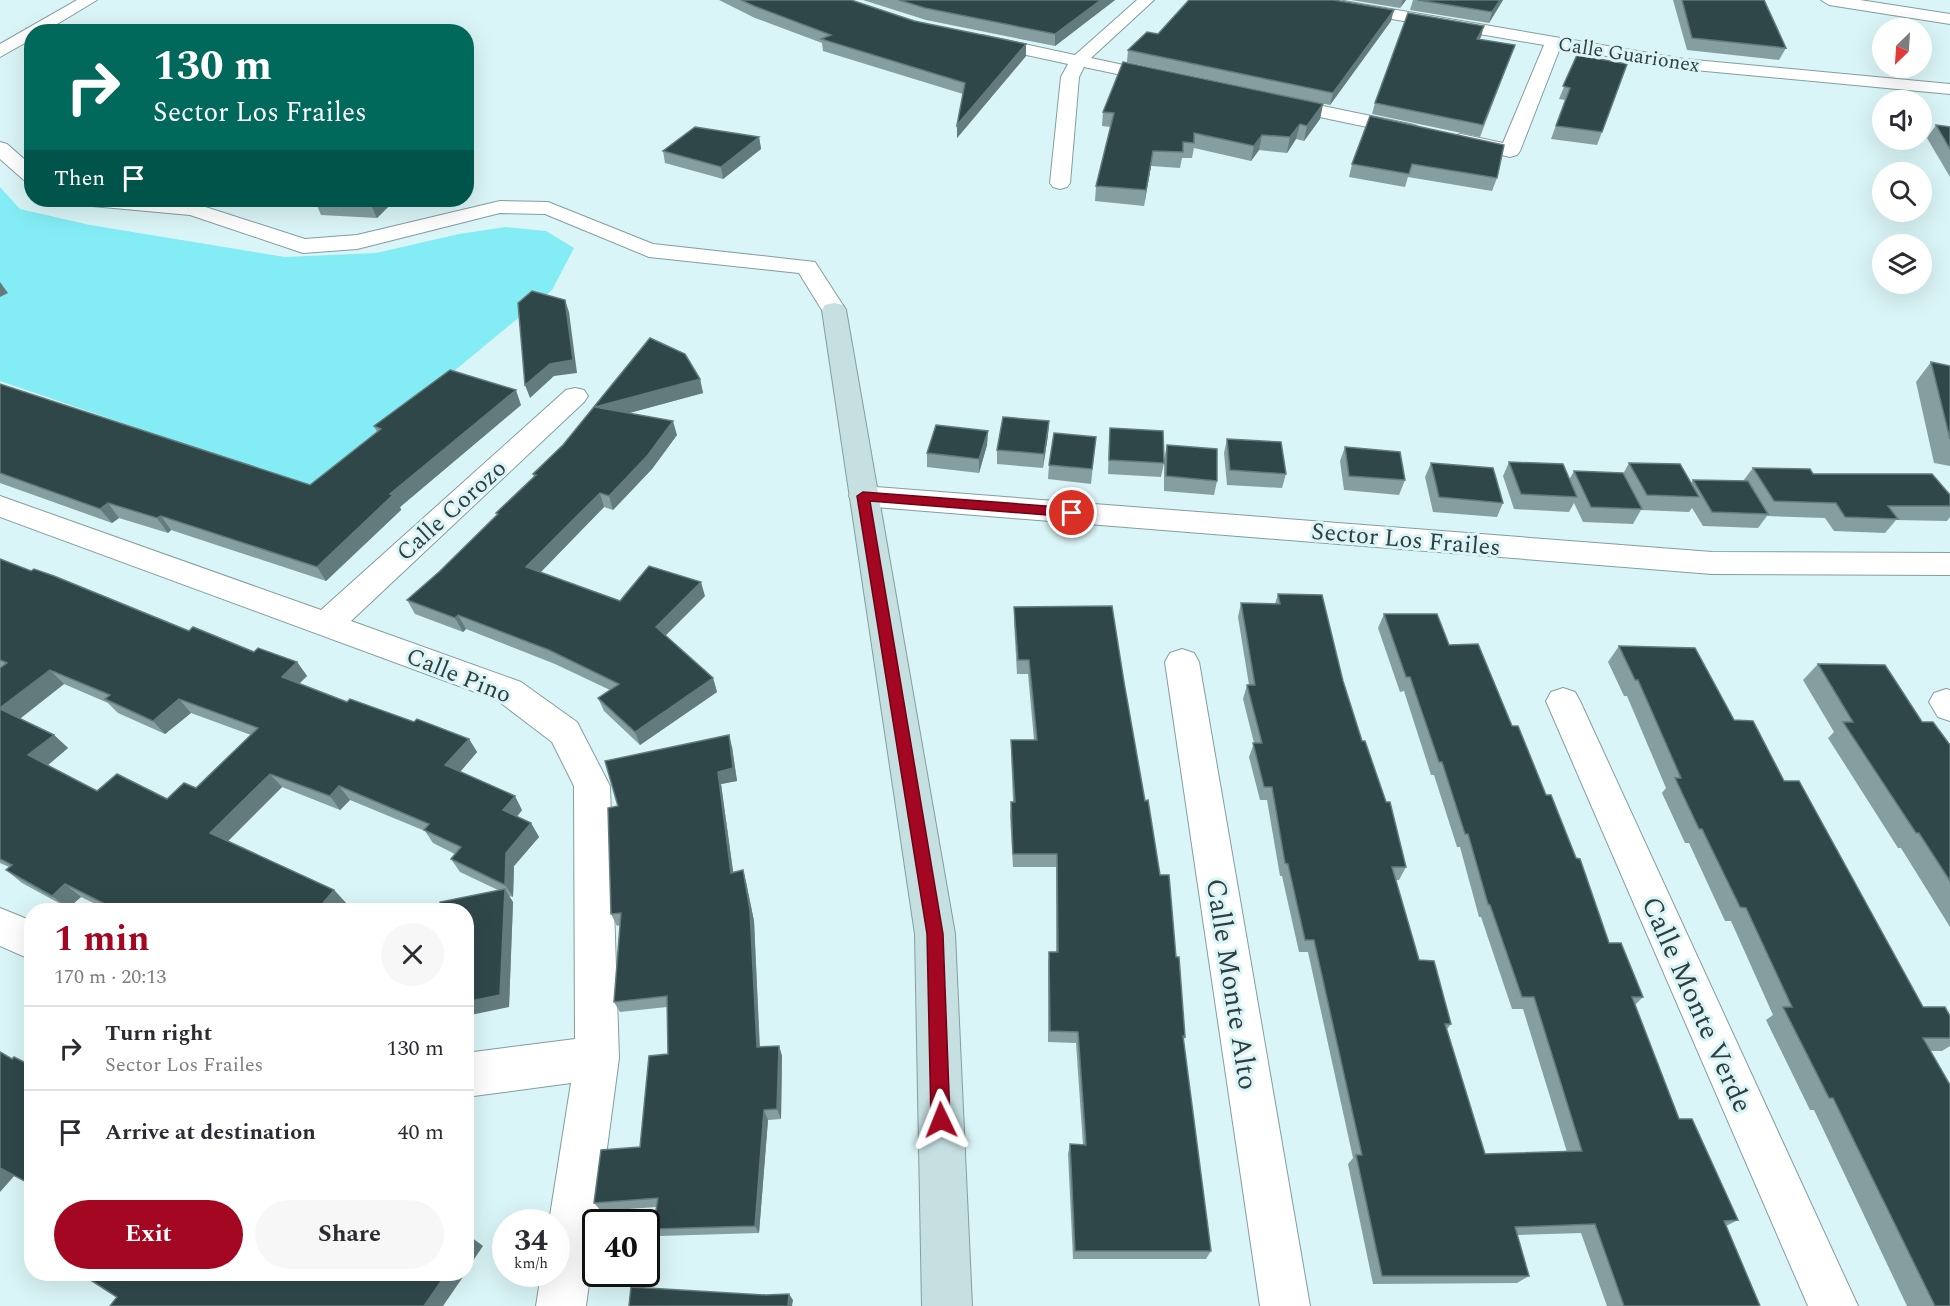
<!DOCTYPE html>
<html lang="en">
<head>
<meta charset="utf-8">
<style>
  :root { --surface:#fff; --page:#f7f7f7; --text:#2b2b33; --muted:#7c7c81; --line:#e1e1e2; --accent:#a40721 }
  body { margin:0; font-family:Spectral,serif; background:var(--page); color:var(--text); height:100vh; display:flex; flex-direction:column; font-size:22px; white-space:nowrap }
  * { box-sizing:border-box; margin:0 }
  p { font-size:20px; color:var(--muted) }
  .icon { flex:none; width:33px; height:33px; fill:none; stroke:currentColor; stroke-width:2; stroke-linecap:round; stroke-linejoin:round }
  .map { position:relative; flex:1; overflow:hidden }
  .sheet { position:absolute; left:24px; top:903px; width:450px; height:378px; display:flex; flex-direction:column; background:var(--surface); border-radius:24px; box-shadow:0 6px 24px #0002 }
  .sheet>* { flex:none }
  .guide { position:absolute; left:24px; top:24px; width:450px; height:183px; border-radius:24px; box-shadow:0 6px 24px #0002; background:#00695c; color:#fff; overflow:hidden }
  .needle { width:39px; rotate:205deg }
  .buttons { position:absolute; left:1872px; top:18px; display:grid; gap:12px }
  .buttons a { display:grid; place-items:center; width:60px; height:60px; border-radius:50%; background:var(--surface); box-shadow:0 6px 24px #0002; font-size:30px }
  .speed { position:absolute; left:492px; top:1209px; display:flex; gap:12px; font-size:30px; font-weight:700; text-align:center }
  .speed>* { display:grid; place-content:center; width:78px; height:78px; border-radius:50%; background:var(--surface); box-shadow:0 6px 24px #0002; line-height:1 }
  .speed small { font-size:15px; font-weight:400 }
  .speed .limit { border:3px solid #111; border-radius:9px; background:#fff; color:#111 }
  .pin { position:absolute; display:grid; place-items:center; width:51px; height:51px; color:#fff; margin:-26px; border:3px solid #fff; border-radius:50%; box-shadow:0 2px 6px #0007 }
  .me { position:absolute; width:66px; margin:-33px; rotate:358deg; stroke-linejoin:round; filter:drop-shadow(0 0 4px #0008) }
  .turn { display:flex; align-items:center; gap:21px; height:126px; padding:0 30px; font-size:27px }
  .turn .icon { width:78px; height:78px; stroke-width:2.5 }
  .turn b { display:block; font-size:42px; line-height:51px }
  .then { display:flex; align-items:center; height:57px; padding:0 30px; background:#0003; gap:12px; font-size:22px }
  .round { display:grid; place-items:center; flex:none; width:63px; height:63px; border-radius:32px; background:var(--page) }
  .headline { display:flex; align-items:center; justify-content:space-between; height:102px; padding:0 30px }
  h1 { font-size:36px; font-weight:700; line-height:45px; color:var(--accent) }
  .action { display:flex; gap:12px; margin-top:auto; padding:12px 30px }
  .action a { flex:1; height:69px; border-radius:36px; background:var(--accent); color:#fff; font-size:24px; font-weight:700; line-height:69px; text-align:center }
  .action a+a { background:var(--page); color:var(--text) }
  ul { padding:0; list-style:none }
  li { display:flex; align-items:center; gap:18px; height:84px; padding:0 30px; border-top:2px solid var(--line) }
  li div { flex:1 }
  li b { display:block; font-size:22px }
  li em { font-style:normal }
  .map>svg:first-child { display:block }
</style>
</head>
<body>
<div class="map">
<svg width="1950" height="1306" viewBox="0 0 1950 1306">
  <rect width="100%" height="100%" fill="#daf5f7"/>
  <polygon fill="#83ecf5" points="0,187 20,209 90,225 285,257 376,253 459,234 506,227 546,231 574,248 552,290 313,488 0,381"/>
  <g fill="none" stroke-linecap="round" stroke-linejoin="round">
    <defs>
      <g id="street">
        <polygon points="77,0 97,0 44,32 32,32 32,39 0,57 0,44"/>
        <polygon points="1137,0 1154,0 1091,58 1170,75 1173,79 1170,83 1164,84 1084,67 1079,77 1070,183 1067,187 1060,189 1053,187 1050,183 1061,77 1068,64 976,44 973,40 976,36 982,35 1075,55"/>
        <polygon points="1302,0 1338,0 1684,59 1950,84 1950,94 1684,69 1560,48 1520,151 1517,155 1510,157 1454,144 1451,140 1454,136 1461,134 1503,143 1544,45 1310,5"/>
        <polygon points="1821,0 1860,0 1950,14 1950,24 1829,5"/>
        <polygon points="1279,97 1410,124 1417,126 1420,130 1417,134 1410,136 1272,107 1270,103 1272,99"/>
        <polygon points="0,142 7,144 32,166 32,183 25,181 0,159"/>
        <polygon points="81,200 158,200 193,203 305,239 357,235 500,201 548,202 653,244 815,262 846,310 843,315 834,317 825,315 799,273 649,257 545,214 500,213 357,249 303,253 190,215 92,206 85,204"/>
        <polygon points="575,388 584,390 588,396 584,402 351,621 521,682 577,722 610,786 619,1058 586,1306 536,1306 541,1274 556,1274 556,1222 549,1222 571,1083 466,1097 466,1053 575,1039 574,786 552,742 497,700 0,517 0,496 321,610 566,390"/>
        <polygon points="863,486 1712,552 1950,553 1950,575 1712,574 863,506 853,503 849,496 853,489"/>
        <polygon points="1182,649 1194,653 1199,662 1310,1306 1260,1306 1165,662 1170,653"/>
        <polygon points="1563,688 1575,692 1580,701 1858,1306 1808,1306 1546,701 1551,692"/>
        <polygon points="1946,689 1950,690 1950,721 1938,717 1929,702 1934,693"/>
        <polygon points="0,908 32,921 32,960 0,946"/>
      </g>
      <polygon id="secondary" points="834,303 843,305 846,310 955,934 972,1306 922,1306 915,934 822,310 825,305"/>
    </defs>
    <use href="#street" stroke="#849d9f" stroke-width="2"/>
    <use href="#secondary" stroke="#849d9f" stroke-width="2"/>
    <use href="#street" fill="#fff" fill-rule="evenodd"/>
    <use href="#secondary" fill="#c6e0e2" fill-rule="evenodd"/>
  </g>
  <g fill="#859ea0" fill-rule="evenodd">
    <polygon points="719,0 851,0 1026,56 957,138 963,94 823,51 822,43 755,18"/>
    <polygon points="863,0 1115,0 1055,46 926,20"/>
    <polygon points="1351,0 1406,0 1400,8"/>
    <polygon points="1413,0 1503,0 1489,23 1410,10"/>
    <polygon points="1673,0 1764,0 1786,48 1779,60 1687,50"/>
    <polygon points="1391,21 1330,105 1127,62 1128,50 1158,34"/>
    <polygon points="1484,26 1479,39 1515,45 1480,137 1372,114 1375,103"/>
    <polygon points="1577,55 1602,132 1597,145 1551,139 1565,100 1559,99"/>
    <polygon points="1323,104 1320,119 1304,141 1296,139 1287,153 1259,150 1251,161 1194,148 1192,158 1182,158 1180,168 1151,166 1144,206 1095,201 1096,186 1111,127 1102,126 1103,112"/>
    <polygon points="1370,116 1497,178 1492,191 1408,177 1405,187 1349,177 1352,164"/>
    <polygon points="1936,125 1950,127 1950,177 1927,138"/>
    <polygon points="759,137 761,149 723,179 665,163 663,151"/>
    <polygon points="395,200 377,218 321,215 315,201"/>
    <polygon points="650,338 700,379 703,393 629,413 677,435 652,469 613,510 604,507 540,573 620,601 705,596 665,636 713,678 717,692 640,745 604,711 598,698 610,690 555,664 466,629 463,632 415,614 407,600 439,572 497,515 496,513 534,477 533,474 563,445"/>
    <polygon points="1931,362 1950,366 1950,466 1934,463 1916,382"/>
    <polygon points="0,384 310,485 377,432 374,426 521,405 400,507 401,510 326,581 171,530 168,533 119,518 112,523 0,483"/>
    <polygon points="1049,421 1048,435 1043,468 997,464 997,450"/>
    <polygon points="1110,428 1164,463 1161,477 1108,474 1109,443"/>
    <polygon points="988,431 987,445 979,473 927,467 927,453"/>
    <polygon points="1096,437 1091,484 1048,479 1049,465"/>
    <polygon points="1227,439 1286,474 1282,488 1227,485 1224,453"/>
    <polygon points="1167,445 1217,481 1214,495 1164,491 1164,459"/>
    <polygon points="1345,447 1405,480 1399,495 1344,490 1340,461"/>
    <polygon points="1509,462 1569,480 1574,471 1623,474 1629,463 1691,483 1693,480 1743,481 1753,468 1813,474 1950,506 1950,517 1947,521 1896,520 1885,533 1834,531 1825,518 1767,516 1758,528 1703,526 1692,508 1689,512 1641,510 1633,524 1583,522 1574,503 1569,512 1514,509 1503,476"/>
    <polygon points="1431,463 1503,503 1497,517 1433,512 1425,477"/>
    <path d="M0,559L189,631L254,652L297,662L307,676L299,683L347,702L469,739L477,752L460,772L522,810L517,817L531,823L539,837L514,866L513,897L509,896L513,902L509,1007L498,890L460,872L451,859L455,854L433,843L425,831L350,800L340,810L282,787L228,841L334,890L346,903L339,910H108L81,897L68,908L22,883L6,870L9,867L0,863ZM64,684L108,703L118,713L165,734L191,713L251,735L196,788L167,799L97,791L47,766L68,748L54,735L20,719Z"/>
    <polygon points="1278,594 1343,681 1362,741 1406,867 1399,880 1396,880 1419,960 1451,1024 1447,1029 1485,1154 1567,1152 1523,1009 1512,1009 1481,917 1479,917 1460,847 1457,847 1434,775 1431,775 1404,691 1400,692 1378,628 1384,614 1449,645 1512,726 1546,795 1609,943 1643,997 1635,1005 1679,1119 1738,1220 1726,1226 1760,1306 1607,1306 1581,1233 1517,1235 1529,1276 1517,1283 1373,1284 1348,1164 1353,1158 1308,952 1299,952 1282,876 1280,876 1267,800 1260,800 1249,757 1254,743 1243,699 1247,685 1249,685 1238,617 1241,603 1275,604"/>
    <polygon points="1014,607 1124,682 1145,801 1176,957 1185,1037 1183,1041 1211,1251 1206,1259 1073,1259 1068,1154 1070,1144 1083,1145 1076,1043 1048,1042 1048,964 1049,952 1056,952 1056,867 1013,867 1010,816 1011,802 1013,802 1011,754 1011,740 1034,740 1028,674 1017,674 1014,622"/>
    <polygon points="1619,646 1734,720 1784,781 1923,1007 1950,1016 1950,1046 1942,1051 1930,1051 1950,1306 1907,1306 1814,1110 1810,1110 1766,1020 1773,1015 1731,921 1725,921 1689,843 1685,843 1662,793 1666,788 1627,696 1624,696 1608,662"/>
    <polygon points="1818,664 1922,722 1950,745 1950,927 1901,848 1898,848 1828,738 1834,732 1803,680"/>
    <polygon points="732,747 737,781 721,784 733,872 743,870 746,882 754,921 760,1047 779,1046 782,1056 781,1119 768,1120 759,1233 660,1236 653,1229 656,1207 601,1211 594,1203 640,1147 668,1054 667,1007 620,1012 614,1002 620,925 617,926 611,914 618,806"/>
  </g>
  <g fill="#637b7d">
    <polygon points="1101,0 1115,0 1055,46 1055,34"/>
    <polygon points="1403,0 1406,0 1400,8"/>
    <polygon points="1500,0 1503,0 1489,23 1492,12"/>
    <polygon points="1394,10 1391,21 1330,105 1333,93"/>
    <polygon points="1484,26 1481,37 1473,49 1477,39"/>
    <polygon points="1026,44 1026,56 957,138 957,125"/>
    <polygon points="1323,104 1320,119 1304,141 1307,126"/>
    <polygon points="1300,124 1296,139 1287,153 1290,137"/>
    <polygon points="1262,135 1259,150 1251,161 1254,146"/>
    <polygon points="759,137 761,149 723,179 721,167"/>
    <polygon points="1153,151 1151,166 1144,206 1146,190"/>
    <polygon points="377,200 395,200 377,218 371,205"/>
    <polygon points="0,282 8,293 0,297"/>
    <polygon points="565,300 569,312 577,373 554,376 530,398 525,385"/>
    <polygon points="700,379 703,393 600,421 595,407"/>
    <polygon points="516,390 521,405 400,507 401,510 326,581 317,567 390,494"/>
    <polygon points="673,421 677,435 652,469 613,510 609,496"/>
    <polygon points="1049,421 1048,435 1043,468 1044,454"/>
    <polygon points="988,431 987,445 979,473 979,459"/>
    <polygon points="600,493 604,507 532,581 526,567"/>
    <polygon points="108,503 119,518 112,523 100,509"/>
    <polygon points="161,516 171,530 168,533 157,518"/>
    <polygon points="701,582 705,596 660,641 656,627"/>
    <polygon points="458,615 466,629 463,632 455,618"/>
    <polygon points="297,662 307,676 292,691 282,677"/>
    <polygon points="50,670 64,684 14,723 0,710 0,708"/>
    <polygon points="713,678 717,692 640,745 635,732"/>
    <polygon points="179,699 191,713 165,734 153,721"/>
    <polygon points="54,735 68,748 43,769 28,755"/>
    <polygon points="729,735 732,747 737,781 721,784 735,885 731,873 718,772"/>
    <polygon points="469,739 477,752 454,779 445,765"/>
    <polygon points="270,774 282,787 223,846 210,833"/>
    <polygon points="339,786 350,800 340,810 330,796"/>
    <polygon points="515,796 522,810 510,824 503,810"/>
    <polygon points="531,823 539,837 514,866 513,897 505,885 506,853"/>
    <polygon points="743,870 746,882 754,921 760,1057 757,1047"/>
    <polygon points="65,884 81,897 68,908 52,896"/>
    <polygon points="505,889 513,902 509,1007 466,1016 466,1002"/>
    <polygon points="334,890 346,903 339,910 330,910 323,903"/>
    <polygon points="779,1046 782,1056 781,1119 777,1109"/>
    <polygon points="764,1110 768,1120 759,1233 755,1226"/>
    <polygon points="0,1167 16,1174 0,1192"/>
    <polygon points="471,1237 483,1246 466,1271 466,1243"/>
    <polygon points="446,1274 465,1274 443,1306 424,1306"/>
    <polygon points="789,1294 793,1300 792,1306 788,1306"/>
  </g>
  <g fill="#304749" stroke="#637b7d" stroke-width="1.5">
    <polygon points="741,0 851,0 914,21 1026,44 957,125 965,83 821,39 831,35 754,6"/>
    <polygon points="899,0 1101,0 1055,34 925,8"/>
    <polygon points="1189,0 1334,0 1394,10 1333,93 1128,50 1147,32 1158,34"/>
    <polygon points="1418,0 1500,0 1492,12"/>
    <polygon points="1682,0 1764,0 1786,48 1692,38"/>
    <polygon points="1408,13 1484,26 1477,39 1515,45 1483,125 1375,103"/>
    <polygon points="1577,55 1627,64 1602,132 1556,126 1570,88 1563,86"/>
    <polygon points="1123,62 1323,104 1307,126 1300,124 1290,137 1262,135 1254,146 1194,133 1194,143 1183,142 1183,152 1153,151 1146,190 1096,186 1114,113 1103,112"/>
    <polygon points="1370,116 1504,145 1497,178 1412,164 1409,174 1352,164"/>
    <polygon points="1936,125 1950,127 1950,149"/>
    <polygon points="695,127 759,137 721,167 663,151"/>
    <polygon points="317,200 377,200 371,205 315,201"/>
    <polygon points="532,291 565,300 573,360 550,364 525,385 518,303"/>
    <polygon points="650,338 685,354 700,379 595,407 673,421 648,455 609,496 600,493 526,567 620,601 649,566 701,582 656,627 713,678 635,732 598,698 619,684 549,650 458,615 455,618 407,600 439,572 498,514 496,513 536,475 533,474 563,445"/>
    <polygon points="1931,362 1950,366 1950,439"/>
    <polygon points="450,370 516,390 390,494 393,495 317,567 161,516 157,518 108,503 100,509 0,473 0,384 310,485 381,429 374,426"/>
    <polygon points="1003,417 1049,421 1044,454 997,450"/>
    <polygon points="936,425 988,431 979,459 927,453"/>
    <polygon points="1110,428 1163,431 1164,463 1109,460"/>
    <polygon points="1054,433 1096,437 1092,469 1049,465"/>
    <polygon points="1227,439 1281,442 1286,474 1230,470"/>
    <polygon points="1167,445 1217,449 1217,481 1166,476"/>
    <polygon points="1345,447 1400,452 1405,480 1349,476"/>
    <polygon points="1509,462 1563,464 1577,497 1521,494"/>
    <polygon points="1431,463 1493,468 1503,503 1439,497"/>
    <polygon points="1629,463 1680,464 1699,497 1647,495"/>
    <polygon points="1753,468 1810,469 1813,474 1932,474 1950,495 1950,506 1888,506 1898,519 1845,517 1836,503 1774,501"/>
    <polygon points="1574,471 1623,473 1642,509 1591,507"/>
    <polygon points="1693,480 1748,481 1768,514 1712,512"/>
    <polygon points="0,559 31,571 34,569 54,576 189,631 193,627 254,652 258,648 297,662 282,677 347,702 350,699 414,722 417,719 469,739 445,765 515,796 503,810 531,823 506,853 505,885 451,859 461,847 424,830 429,824 339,786 330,796 270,774 210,833 334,890 323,903 337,910 117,910 65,884 52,896 6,870 12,865 0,859 0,709 54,735 28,755 97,791 117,774 167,799 184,783 196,788 258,728 179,699 153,721 105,699 110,695 50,670 0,708 0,668 7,663 0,660"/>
    <polygon points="1278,594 1322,595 1343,681 1362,741 1365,741 1386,802 1390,802 1406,867 1392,867 1419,960 1434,961 1451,1024 1445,1024 1485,1154 1582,1151 1534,997 1522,997 1490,905 1488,904 1468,834 1465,834 1442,762 1439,762 1410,677 1406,677 1384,614 1437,614 1449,645 1478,644 1512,726 1518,726 1546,795 1551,795 1576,858 1580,859 1609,943 1621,943 1643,997 1632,997 1679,1119 1692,1119 1738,1220 1724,1221 1760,1306 1624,1306 1595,1224 1515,1227 1529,1276 1382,1276 1356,1155 1362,1155 1314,940 1305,940 1288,864 1285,863 1272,787 1264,787 1253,743 1262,743 1247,685 1255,685 1241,603 1280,604"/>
    <polygon points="1112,606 1124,682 1145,801 1148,800 1160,875 1169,875 1176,957 1179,957 1185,1037 1183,1036 1211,1251 1075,1251 1070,1144 1086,1145 1078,1032 1050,1031 1049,952 1058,952 1057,854 1013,854 1011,802 1015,802 1011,740 1037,740 1029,660 1018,660 1014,607"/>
    <polygon points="1619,646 1695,648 1734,720 1753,721 1784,781 1799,781 1923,1007 1945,1007 1950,1016 1950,1038 1923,1038 1950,1085 1950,1306 1935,1306 1833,1098 1829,1098 1783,1007 1792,1007 1746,908 1740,907 1702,829 1699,829 1675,778 1681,778 1638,680 1635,680"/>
    <polygon points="1818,664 1885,665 1922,722 1933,722 1950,745 1950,881 1919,833 1916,833 1843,722 1853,722"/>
    <polygon points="729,735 733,768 718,772 731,873 743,870 750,910 757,1047 779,1046 777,1109 764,1110 755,1226 653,1229 658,1198 594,1203 601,1150 640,1147 649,1056 668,1054 667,996 614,1002 621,913 611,914 608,808 618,806 605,761"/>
    <polygon points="505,889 500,995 466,1002 466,910 440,910 440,902"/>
    <polygon points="0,1052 12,1059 14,1057 32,1066 32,1185 0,1168"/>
    <polygon points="466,1234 471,1237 466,1243"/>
    <polygon points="81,1274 446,1274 424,1306 110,1306 117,1297"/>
    <polygon points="631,1287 766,1295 789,1294 788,1306 629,1306"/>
  </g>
  <polygon fill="#a40721" stroke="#6b0515" stroke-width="1.5" points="863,492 1072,508 1078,513 1072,517 870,501 943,934 950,1120 947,1127 941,1129 934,1127 931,1120 927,934 857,496"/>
  <g text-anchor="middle" stroke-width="6" stroke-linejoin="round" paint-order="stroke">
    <g font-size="20" fill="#323d3e" stroke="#daf5f7">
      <text transform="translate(1629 54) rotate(9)" y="7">Calle Guarionex</text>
    </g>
    <g font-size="24" fill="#323d3e" stroke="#daf5f7">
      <text transform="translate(451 510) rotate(-42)" y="8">Calle Corozo</text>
      <text transform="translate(1406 539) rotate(5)" y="8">Sector Los Frailes</text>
      <text transform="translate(459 675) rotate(22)" y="8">Calle Pino</text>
    </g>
    <g font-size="28" fill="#323d3e" stroke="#daf5f7">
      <text transform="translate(1233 984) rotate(81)" y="10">Calle Monte Alto</text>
      <text transform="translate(1698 1004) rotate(66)" y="10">Calle Monte Verde</text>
    </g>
  </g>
</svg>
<div class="buttons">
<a><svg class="needle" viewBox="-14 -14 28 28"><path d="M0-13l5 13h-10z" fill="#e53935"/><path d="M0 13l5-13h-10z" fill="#7c7c81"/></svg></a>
<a><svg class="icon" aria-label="sound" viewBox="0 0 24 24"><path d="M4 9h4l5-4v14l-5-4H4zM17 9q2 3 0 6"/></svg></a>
<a><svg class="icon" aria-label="search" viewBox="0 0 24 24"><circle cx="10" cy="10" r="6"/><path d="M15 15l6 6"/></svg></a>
<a><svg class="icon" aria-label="layers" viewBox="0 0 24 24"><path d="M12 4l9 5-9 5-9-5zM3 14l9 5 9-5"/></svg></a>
</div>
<div class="speed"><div>34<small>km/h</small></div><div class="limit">40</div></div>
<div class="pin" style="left:1072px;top:513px;background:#d93025"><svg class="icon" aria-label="arrive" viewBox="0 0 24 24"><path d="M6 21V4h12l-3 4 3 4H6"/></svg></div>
<svg class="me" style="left:941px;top:1120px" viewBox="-20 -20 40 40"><path d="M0-17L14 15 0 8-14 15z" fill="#a40721" stroke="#fff" stroke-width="4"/></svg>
<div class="guide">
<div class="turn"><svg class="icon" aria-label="right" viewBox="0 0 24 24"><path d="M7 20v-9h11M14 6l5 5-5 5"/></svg><div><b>130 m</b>Sector Los Frailes</div></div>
<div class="then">Then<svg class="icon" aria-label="arrive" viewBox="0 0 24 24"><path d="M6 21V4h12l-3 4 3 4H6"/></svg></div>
</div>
<section class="sheet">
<div class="headline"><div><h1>1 min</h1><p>170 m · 20:13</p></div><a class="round"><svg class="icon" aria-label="close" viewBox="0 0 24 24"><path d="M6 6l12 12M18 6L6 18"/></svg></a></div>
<ul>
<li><svg class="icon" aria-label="right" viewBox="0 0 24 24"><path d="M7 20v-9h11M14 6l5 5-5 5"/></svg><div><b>Turn right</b><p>Sector Los Frailes</p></div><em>130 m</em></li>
<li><svg class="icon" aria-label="arrive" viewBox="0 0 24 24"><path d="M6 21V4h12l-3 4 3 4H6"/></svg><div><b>Arrive at destination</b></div><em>40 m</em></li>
</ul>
<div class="action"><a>Exit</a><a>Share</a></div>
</section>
</div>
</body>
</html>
